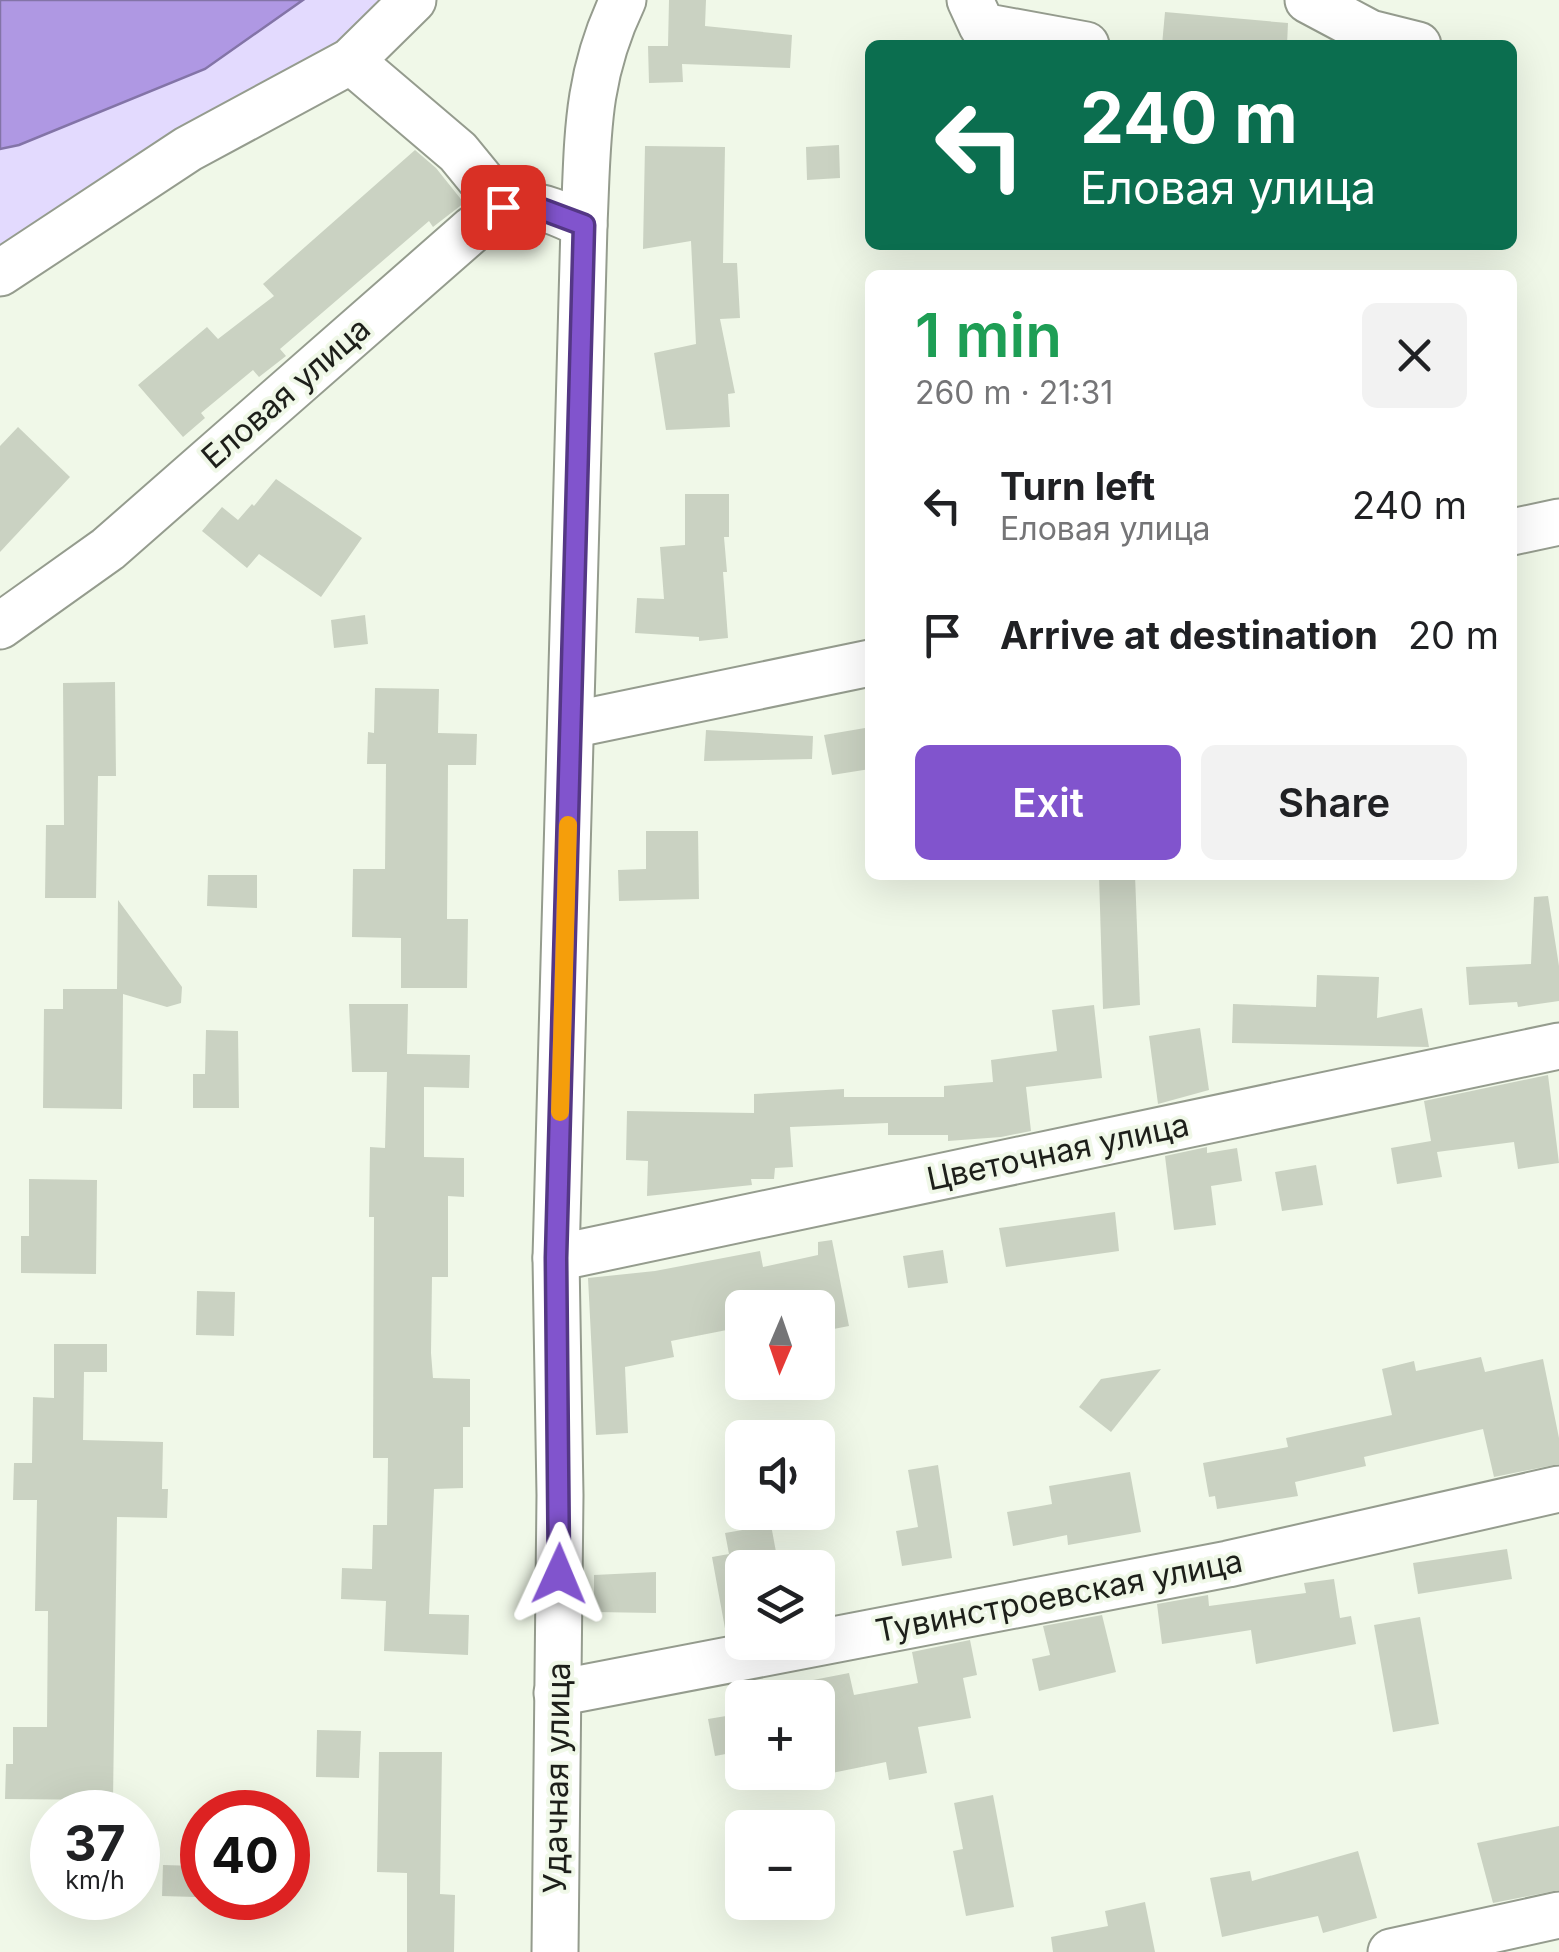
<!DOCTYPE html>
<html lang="en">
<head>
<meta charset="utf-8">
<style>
  :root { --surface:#fff; --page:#f2f2f2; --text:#202124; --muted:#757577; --accent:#8154cd }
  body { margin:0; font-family:Inter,sans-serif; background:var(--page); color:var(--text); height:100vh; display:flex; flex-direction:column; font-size:38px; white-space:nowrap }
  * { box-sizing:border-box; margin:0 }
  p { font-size:32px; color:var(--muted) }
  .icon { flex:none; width:55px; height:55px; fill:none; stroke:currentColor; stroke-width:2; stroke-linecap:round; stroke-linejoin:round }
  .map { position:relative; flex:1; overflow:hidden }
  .drawer { position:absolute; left:865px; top:270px; width:652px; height:610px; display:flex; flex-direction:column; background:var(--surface); border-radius:15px; box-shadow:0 10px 40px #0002 }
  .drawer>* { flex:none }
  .guide { position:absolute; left:865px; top:40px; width:652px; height:210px; border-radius:15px; box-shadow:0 10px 40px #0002; background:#0b6e4f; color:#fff; overflow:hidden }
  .needle { width:65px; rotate:182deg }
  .controls { position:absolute; left:725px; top:1290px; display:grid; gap:20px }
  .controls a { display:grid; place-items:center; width:110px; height:110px; border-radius:15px; background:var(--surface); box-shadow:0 10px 40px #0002; font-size:50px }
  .speed { position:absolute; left:30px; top:1790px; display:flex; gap:20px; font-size:50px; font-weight:700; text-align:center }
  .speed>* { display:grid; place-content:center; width:130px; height:130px; border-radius:50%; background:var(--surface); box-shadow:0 10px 40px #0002; line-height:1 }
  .speed small { font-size:25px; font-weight:400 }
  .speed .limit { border:15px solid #d22; background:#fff; color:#111 }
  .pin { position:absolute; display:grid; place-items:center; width:85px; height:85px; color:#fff; margin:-42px; border-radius:20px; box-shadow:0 5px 15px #0006 }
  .me { position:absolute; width:110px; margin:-55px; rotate:1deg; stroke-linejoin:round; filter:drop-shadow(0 0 8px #0008) }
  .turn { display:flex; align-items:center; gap:35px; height:210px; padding:0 50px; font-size:45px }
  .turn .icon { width:130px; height:130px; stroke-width:2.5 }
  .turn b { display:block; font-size:70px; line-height:85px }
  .round { display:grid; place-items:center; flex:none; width:105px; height:105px; border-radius:15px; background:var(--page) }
  .head { display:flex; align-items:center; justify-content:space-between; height:170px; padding:0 50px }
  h1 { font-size:60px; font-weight:600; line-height:75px; color:#1e9e55 }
  .primary-button { display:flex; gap:20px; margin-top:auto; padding:20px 50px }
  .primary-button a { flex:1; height:115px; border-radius:15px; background:var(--accent); color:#fff; font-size:40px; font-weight:600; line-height:115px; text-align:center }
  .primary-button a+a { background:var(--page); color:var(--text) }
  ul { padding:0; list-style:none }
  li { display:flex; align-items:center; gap:30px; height:130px; padding:0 50px }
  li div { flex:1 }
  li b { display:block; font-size:38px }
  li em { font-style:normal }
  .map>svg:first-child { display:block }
</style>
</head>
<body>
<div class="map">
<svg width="1559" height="1952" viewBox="0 0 1559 1952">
  <rect width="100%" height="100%" fill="#f0f8e8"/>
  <polygon fill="#e3dafe" points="303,0 385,0 326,53 0,252 0,149 19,145 205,69"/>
  <polygon fill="#af98e3" stroke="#8374a7" stroke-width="2.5" points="0,0 303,0 205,69 19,145 0,149"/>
  <g fill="#cad2c2">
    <polygon points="669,0 706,0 705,26 792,35 790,68 682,64 683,82 649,83 648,46 668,46"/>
    <polygon points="1165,12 1288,23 1287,45 1162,45"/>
    <polygon points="839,145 840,178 807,180 806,147"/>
    <polygon points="645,146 725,147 723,263 737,263 740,318 720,319 735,393 728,394 730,427 666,430 654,353 696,344 691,241 643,249"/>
    <polygon points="415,150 436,168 464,203 433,227 429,221 280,349 286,356 259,377 253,370 201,413 205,418 183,437 138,385 207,327 218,339 274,296 263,284"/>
    <polygon points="18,427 70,477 0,552 0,446"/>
    <polygon points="276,479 362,538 321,597 259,554 247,568 202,531 222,507 238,520 252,504 254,506"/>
    <polygon points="685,494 729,494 729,537 724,537 727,572 723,572 728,638 699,641 699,637 635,633 637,598 664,599 660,547 685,545"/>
    <polygon points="365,615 368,644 334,648 331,620"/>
    <polygon points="115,682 116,776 98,776 96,898 45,898 46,825 64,825 63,683"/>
    <polygon points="375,688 439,689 438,733 477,734 476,765 448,765 447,919 468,919 467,988 401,988 401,938 352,937 353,869 385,869 386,764 367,764 368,732 374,733"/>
    <polygon points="865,728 870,769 832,775 824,735"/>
    <polygon points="706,730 813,736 812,759 704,761"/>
    <polygon points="646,831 698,831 699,899 619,901 618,870 646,869"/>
    <polygon points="208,875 257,875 257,908 207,906"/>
    <polygon points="1099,875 1135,875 1140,1005 1103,1009"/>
    <polygon points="1548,896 1559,966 1559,1001 1518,1007 1517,1002 1469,1005 1466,967 1531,964 1534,897"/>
    <polygon points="118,900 182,987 181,1003 167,1007 123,994 122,1109 43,1108 44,1009 63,1009 63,989 117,989"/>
    <polygon points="1317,975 1379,977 1377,1018 1422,1008 1429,1047 1232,1043 1233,1004 1316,1007"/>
    <polygon points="349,1004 408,1004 407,1054 470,1055 469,1088 424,1087 424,1157 464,1158 464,1197 448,1196 448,1277 432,1277 431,1353 433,1378 470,1379 470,1427 463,1427 463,1488 434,1489 429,1614 469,1615 468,1655 384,1651 386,1601 341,1599 342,1568 372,1569 373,1525 387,1525 388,1458 373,1458 374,1217 369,1217 370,1147 385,1148 387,1072 352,1072"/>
    <polygon points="1094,1005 1102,1078 1026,1087 1031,1131 1001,1137 948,1141 948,1135 888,1135 888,1123 790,1127 793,1167 775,1168 774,1179 751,1179 752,1185 647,1196 648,1161 626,1160 627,1111 754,1113 754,1094 844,1089 844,1097 944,1097 944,1086 993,1082 991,1060 1057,1051 1052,1010"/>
    <polygon points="1200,1028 1209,1090 1158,1104 1149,1036"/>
    <polygon points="206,1030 238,1031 239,1108 193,1108 193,1074 205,1074"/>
    <polygon points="1548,1075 1559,1163 1518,1169 1514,1142 1437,1152 1442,1177 1397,1184 1391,1148 1431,1141 1424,1101"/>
    <polygon points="1207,1147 1207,1153 1237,1148 1242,1181 1211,1186 1216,1225 1174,1230 1165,1156"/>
    <polygon points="1316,1165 1323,1205 1282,1211 1275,1172"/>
    <polygon points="29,1179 97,1180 96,1274 21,1273 21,1236 29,1236"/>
    <polygon points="1115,1212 1119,1251 1006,1267 999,1228"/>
    <polygon points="832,1240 849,1326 818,1332 818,1308 742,1308 742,1327 671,1341 674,1357 625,1367 628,1433 596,1435 588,1278 655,1271 760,1251 763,1267 818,1255 818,1242"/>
    <polygon points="943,1250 948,1283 908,1288 903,1256"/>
    <polygon points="197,1291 235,1292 234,1336 196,1335"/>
    <polygon points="54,1344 107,1344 107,1372 84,1372 83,1440 163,1442 162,1489 168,1489 167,1518 117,1517 113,1800 5,1799 6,1764 13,1764 13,1727 47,1727 48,1611 35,1611 37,1500 13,1500 14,1463 32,1463 33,1397 54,1398"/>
    <polygon points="1481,1357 1485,1372 1543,1359 1559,1438 1559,1464 1494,1477 1483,1429 1364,1457 1366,1466 1295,1482 1298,1496 1217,1509 1215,1496 1209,1497 1203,1463 1288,1447 1286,1438 1392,1415 1382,1369 1414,1361 1416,1371"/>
    <polygon points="1161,1369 1111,1432 1079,1407 1101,1379"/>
    <polygon points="938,1465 952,1558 902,1566 896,1531 918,1527 908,1470"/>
    <polygon points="1130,1472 1141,1532 1068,1545 1067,1535 1013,1546 1007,1512 1052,1504 1049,1486"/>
    <polygon points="771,1525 779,1568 742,1568 742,1631 726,1634 712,1557 729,1554 725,1533"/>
    <polygon points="1507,1549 1512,1579 1418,1594 1413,1563"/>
    <polygon points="656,1572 656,1613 594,1612 594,1575"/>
    <polygon points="1334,1579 1340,1618 1351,1616 1356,1644 1256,1664 1251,1630 1162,1644 1157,1604 1208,1595 1209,1606 1306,1593 1304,1583"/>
    <polygon points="1102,1615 1116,1672 1039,1691 1032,1659 1050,1655 1043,1626"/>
    <polygon points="1420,1617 1439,1724 1393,1732 1374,1625"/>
    <polygon points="970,1640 977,1675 963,1678 971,1718 918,1727 927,1773 889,1780 886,1762 827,1774 818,1728 818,1698 811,1698 808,1681 849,1673 854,1695 918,1683 912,1652"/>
    <polygon points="738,1714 742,1751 715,1756 708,1719"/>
    <polygon points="317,1730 361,1731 359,1778 316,1777"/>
    <polygon points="379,1752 442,1752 440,1894 455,1895 454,1952 407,1952 407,1873 377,1872"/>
    <polygon points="993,1795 1014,1907 966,1916 953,1851 963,1849 954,1803"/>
    <polygon points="1559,1826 1559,1890 1493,1903 1477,1843"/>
    <polygon points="1358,1851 1377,1918 1323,1933 1318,1916 1222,1937 1210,1878 1250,1871 1252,1881"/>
    <polygon points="163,1865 197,1866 196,1897 162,1896"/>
    <polygon points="1145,1902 1155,1952 1053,1952 1051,1937 1108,1926 1105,1911"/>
  </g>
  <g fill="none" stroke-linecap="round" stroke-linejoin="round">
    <defs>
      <g id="minor">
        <polyline points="970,0 982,26 1086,45"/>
        <polyline points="1308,0 1370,33 1418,45"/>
        <polyline points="351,61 458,152 503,207"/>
        <polyline points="0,273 188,149 351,61 413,0"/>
        <polyline points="1512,532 1559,522"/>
        <path d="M0,626L108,549L473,229C518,197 534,201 584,225"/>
        <polyline points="571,725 870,663"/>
        <polyline points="556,1258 1559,1046"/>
        <polyline points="557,1693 1228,1564 1559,1489"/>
        <path d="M555,1952L560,1495L556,1258L584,225C588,140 585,79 623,0"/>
        <polyline points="1391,1952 1559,1915"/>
      </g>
    </defs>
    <use href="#minor" stroke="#959c8e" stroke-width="49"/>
    <use href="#minor" stroke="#fff" stroke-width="45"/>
  </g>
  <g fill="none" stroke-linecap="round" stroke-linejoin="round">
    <defs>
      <polyline id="route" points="503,207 533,206 584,225 556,1258 559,1574"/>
    </defs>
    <use href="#route" stroke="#543785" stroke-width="25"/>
    <use href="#route" stroke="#8154cd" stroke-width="18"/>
    <polyline stroke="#f59e0b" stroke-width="18" points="560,1112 568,825"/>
  </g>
  <g text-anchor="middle" stroke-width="8" stroke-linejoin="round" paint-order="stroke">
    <g font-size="32" fill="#1d1f1a" stroke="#f0f8e8">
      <text transform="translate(286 393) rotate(-41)" y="11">Еловая улица</text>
      <text transform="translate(1058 1152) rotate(-12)" y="11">Цветочная улица</text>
      <text transform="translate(1059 1596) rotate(-11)" y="11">Тувинстроевская улица</text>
      <text transform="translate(557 1778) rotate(-89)" y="11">Удачная улица</text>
    </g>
  </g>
</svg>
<div class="controls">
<a><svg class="needle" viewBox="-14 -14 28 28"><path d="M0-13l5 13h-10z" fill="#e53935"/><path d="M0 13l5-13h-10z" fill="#757577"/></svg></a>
<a><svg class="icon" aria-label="sound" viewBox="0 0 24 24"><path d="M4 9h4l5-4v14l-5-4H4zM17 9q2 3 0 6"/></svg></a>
<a><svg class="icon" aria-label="layers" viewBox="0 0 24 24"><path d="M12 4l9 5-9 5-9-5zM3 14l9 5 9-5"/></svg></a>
<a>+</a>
<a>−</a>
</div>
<div class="speed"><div>37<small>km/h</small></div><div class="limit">40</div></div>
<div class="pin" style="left:503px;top:207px;background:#d93025"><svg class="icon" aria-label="arrive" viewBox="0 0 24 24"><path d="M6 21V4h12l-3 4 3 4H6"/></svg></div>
<svg class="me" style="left:559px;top:1574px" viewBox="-20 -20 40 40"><path d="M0-17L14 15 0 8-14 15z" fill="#8154cd" stroke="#fff" stroke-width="4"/></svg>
<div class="guide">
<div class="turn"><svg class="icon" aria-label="left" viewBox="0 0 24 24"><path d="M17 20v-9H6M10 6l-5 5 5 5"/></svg><div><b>240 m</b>Еловая улица</div></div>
</div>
<section class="drawer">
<div class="head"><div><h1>1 min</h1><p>260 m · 21:31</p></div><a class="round"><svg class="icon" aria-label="close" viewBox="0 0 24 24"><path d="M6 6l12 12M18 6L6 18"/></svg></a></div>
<ul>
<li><svg class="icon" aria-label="left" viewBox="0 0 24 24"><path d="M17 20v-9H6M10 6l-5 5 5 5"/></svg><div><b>Turn left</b><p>Еловая улица</p></div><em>240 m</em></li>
<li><svg class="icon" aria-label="arrive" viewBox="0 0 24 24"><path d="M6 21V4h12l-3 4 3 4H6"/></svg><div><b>Arrive at destination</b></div><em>20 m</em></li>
</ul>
<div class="primary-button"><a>Exit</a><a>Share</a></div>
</section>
</div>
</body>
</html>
